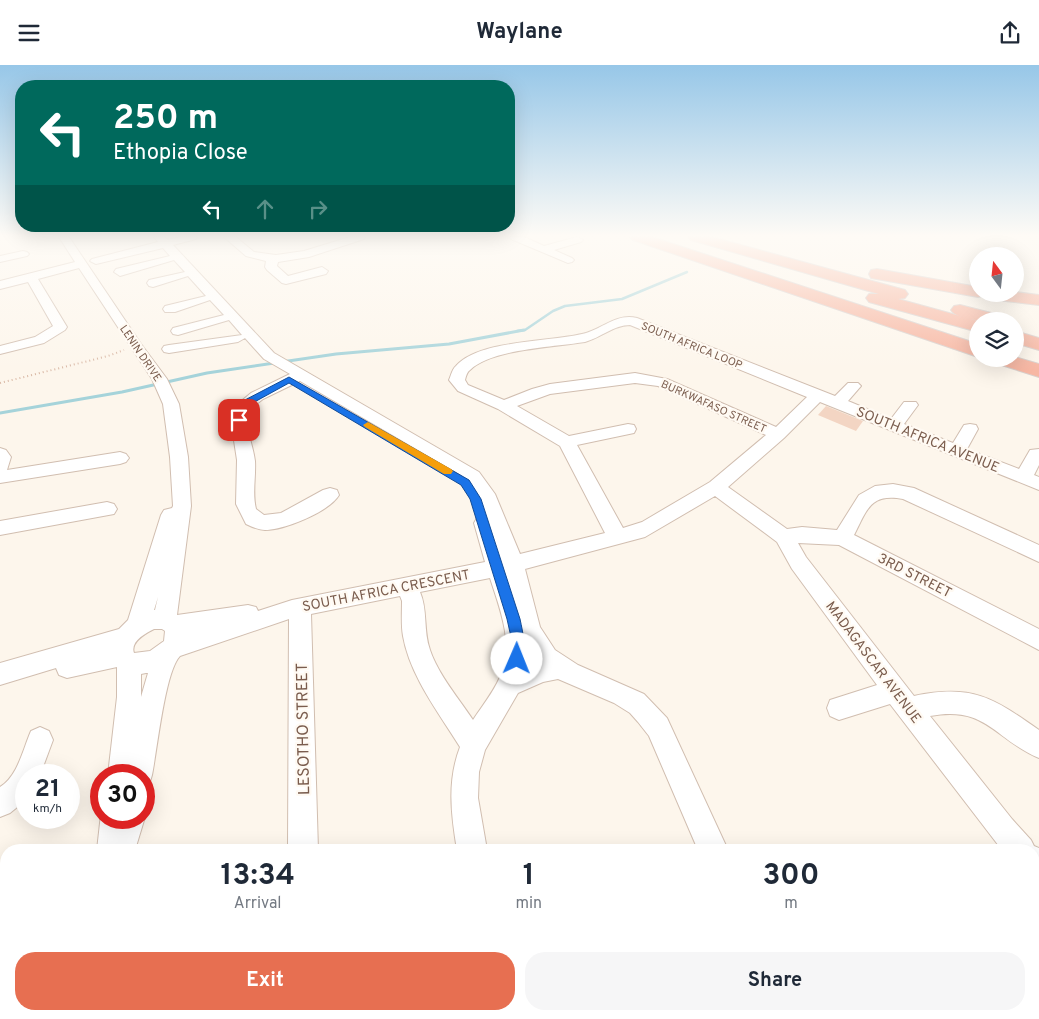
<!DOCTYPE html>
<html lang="en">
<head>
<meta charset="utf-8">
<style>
  :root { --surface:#fff; --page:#f6f6f7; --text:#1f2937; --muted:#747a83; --accent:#e76f51 }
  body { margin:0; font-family:Overpass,sans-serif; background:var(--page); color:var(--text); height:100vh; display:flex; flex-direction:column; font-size:19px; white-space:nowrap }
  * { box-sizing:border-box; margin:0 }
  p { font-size:16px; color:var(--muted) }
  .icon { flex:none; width:28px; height:28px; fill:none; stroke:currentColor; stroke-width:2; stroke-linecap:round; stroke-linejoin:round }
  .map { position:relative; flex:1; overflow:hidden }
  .side { position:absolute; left:0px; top:779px; width:1040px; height:176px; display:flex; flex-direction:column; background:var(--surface); border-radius:20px 20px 0 0; box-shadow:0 5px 20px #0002 }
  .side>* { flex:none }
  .guide { position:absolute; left:15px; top:15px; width:500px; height:152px; border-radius:20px; box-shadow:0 5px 20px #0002; background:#00695c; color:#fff; overflow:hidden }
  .needle { width:32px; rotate:345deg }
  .buttons { position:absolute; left:969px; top:182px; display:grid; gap:10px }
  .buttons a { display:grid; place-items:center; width:55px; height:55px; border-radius:50%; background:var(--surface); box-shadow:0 5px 20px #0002; font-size:25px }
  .speed { position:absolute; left:15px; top:699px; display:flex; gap:10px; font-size:25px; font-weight:700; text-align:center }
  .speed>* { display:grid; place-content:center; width:65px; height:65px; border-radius:50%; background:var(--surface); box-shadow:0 5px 20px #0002; line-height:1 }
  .speed small { font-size:12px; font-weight:400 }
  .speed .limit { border:8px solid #d22; background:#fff; color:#111 }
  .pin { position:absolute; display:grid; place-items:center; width:42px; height:42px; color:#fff; margin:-21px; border-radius:10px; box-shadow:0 2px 8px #0006 }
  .me { position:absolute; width:55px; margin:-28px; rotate:1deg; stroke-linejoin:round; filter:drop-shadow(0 0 4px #0008) }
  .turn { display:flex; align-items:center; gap:18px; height:105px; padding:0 15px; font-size:22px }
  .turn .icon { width:65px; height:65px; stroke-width:2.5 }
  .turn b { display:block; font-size:35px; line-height:42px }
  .lanes { display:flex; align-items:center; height:48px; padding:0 15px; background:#0003; justify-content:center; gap:25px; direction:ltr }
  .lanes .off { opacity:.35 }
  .eta { display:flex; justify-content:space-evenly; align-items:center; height:85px; text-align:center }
  .eta b { font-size:30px; font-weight:700; line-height:35px }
  .action { display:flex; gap:10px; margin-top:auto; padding:10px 15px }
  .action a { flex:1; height:58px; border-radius:20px; background:var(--accent); color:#fff; font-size:20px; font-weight:700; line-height:58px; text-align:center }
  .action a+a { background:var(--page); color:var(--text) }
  header { display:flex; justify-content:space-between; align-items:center; height:65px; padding:0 15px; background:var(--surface); font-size:22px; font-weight:700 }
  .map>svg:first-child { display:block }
</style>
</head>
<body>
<header><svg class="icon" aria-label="menu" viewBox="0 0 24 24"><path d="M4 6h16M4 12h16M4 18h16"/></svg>Waylane<svg class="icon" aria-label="share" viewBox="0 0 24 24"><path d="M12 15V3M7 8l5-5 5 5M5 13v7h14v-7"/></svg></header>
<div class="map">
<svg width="1039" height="954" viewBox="0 0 1039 954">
  <rect width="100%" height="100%" fill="#fdf6ec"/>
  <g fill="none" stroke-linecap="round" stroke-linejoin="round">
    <polyline stroke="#a5d3da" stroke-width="2.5" points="517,266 525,265 553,246 565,241 622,234 687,207"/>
    <polyline stroke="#a5d3da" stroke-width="3" points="0,348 122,327 207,308 336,289 449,279 524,265"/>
  </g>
  <polygon fill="#f3d5c3" points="826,341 863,356 856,366 818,350"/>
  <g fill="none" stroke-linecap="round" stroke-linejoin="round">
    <defs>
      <g id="minor">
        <path d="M59,172H69L141,279L167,314L179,339L188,392L191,441L177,550L248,540L256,542L258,546L292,535L485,497L474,458L477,453L485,451L475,426L461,410L300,316L263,334L249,345C244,363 253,379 255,396C256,412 252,428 256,444L264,450L281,448L323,425L330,423L337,425L339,430C329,447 284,465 265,465C259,465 252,462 246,459L236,439L237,395L231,356L233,343L251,328L290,309L264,294L245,273L238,277L169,288L164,287L162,284L164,281L169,280L242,270L229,255L178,270L173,269L171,266L173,263L224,250L210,235L175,247H165L163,244L165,241L206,231L188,211L153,222L149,221L147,218L149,215L185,207L174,195L120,211L114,207L116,204L170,191L163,183L96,199L90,196L92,194L158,177L154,172H165L168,175L180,172H197L196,174L173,180L274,288L479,407L495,429L520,489L605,468L560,381L498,344L458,326L449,315C451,311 452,304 456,301C479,275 549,277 582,269C602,265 615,248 637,253L835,331L848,318H858L861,321L848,336L891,354L904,337H916L918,340L904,359L953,378L964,360L970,359L976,360L978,364L967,384L1019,404L1030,385L1039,384V400L1034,410L1039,412V425L820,337L784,373L728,422L787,464L802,462L837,465L859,430L875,421L893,419L914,423L1039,480V497L903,434C870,428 867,445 854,470L1039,564V585L839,480L798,478L806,492L914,631C972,619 992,632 1039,665V693C995,675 987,640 930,651L1012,754L1031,775L1034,781L1039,783V815L1034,813V785H1002L890,639L839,655L830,651L827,643L830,635L877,620L792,504L777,477L715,431L645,472L525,504L540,562L555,585L578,600L644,629L667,653L728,785H698L649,671L638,657L630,648L614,638L558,614L543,617L518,628L485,685L479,707L478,733L487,785H457C451,749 447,716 460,682C439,648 410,611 403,571C401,560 402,547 402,536L400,531L311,549L318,785H288L289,554L180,591C165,606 157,686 152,710L149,720L144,722V710H108L117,632V602L67,613L59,610L56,603L0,620V598L119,564L128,555L161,450L164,445L172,443L173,441L170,392L163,339L152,314L79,203L38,214L67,262L65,265L44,278L0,289V281L35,272L53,261L28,217L0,224V216L75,197ZM630,260L807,332L776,362L667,314L635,308L550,319L532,324L504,335L468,320L465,315C466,311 467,307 470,305C491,284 555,282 585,277C600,273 614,260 630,260ZM635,318L658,321L766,370L710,417L642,457L623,463L577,380L634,368L636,364L634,360L628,359L569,371L517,341L550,329ZM490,513C500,544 515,581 500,612C493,628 482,641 473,655C459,634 438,609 430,585C423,566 428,545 420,527ZM158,532L155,545H154ZM154,564H162L165,566L164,576L150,586L134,588C130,577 144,569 154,564ZM529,586L536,597L528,600ZM146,608H148L141,632V609Z"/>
        <polygon points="224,172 236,172 254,187 276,190 304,186 350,172 365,172 364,174 309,192 278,197 277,201 288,211 322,202 328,206 326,209 286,219 282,218 267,205 265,202 266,196 246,191"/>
        <polygon points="510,172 524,172 544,181 577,172 583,175 581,177 554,185 572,193 574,195 572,197 568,198 511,174"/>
        <polygon points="23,186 27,187 29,189 27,191 0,197 0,191"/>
        <polygon points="0,383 6,385 11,392 7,405 120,387 126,389 129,393 126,397 120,399 0,418"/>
        <polygon points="107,437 114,439 117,444 114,449 0,470 0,456"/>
        <path d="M40,662L49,666L53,675L40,710H26V735L10,748L0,752V722C18,711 23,684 31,666Z"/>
        <polygon points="101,749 101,752 144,752 144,749 145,752 135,785 97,785"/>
        <polygon points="49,949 83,949 81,954 47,954"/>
        <rect x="288" y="949" width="34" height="5"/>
        <polygon points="487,949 521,949 522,954 488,954"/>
        <polygon points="767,949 801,949 803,954 769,954"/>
      </g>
      <g id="highway">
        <polygon points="630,172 652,172 978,279 978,292 633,175"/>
        <polygon points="688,172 712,172 905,225 908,229 905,233 898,234 978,256 978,267 869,237 866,233 869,229 879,229 691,175"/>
        <polygon points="877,204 978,222 978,229 1015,229 1015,227 1039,230 1039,240 989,234 982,231 978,232 871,213 869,209 871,205"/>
        <path d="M960,240L1007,252L1009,256C995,257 959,257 951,245L954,241Z"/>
        <polygon points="1015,266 1039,273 1039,285 1015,278"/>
        <polygon points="1015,292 1039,299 1039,312 995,298 992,294 1015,294"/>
      </g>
    </defs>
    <use href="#minor" stroke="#d1beb0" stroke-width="2"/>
    <use href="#highway" stroke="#dad1cd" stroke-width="2"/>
    <polyline stroke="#d9b8a5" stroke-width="2" stroke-dasharray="1 3" stroke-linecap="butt" points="0,318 108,291 124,285"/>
    <use href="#minor" fill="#fff" fill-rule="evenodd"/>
    <use href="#highway" fill="#f7b7a3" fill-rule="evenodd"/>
  </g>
  <linearGradient id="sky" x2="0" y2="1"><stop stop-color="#97c7e8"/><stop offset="0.56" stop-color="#fefbf6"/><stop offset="1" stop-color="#fefbf6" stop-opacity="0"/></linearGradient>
  <rect width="1039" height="305" fill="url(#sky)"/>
  <path fill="#1a73e8" stroke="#114b97" d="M289,312L469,415L481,434L520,554C523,568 527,585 521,599L517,600L512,599L510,594L511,572L507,554L470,434L461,420L289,318L249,340L245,344L242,357H235L236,343L243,336Z"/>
  <polygon fill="#f59e0b" points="368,357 451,404 453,406 451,409 444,409 365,362 363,360"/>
  <g text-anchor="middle" stroke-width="4.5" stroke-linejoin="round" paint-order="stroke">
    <g font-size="11" fill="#7a5c4d" stroke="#fffaf3">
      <text transform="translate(692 280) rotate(22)" y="4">SOUTH AFRICA LOOP</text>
      <text transform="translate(141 288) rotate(56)" y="4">LENIN DRIVE</text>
      <text transform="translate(714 341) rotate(24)" y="4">BURKWAFASO STREET</text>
    </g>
    <g font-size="14" fill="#7a5c4d" stroke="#fffaf3">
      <text transform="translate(928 374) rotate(22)" y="5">SOUTH AFRICA AVENUE</text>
      <text transform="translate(915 510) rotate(27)" y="5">3RD STREET</text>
      <text transform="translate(386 525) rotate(-11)" y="5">SOUTH AFRICA CRESCENT</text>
      <text transform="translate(874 597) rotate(53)" y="5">MADAGASCAR AVENUE</text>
    </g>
    <g font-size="16" fill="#7a5c4d" stroke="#fffaf3">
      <text transform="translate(302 664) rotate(-91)" y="6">LESOTHO STREET</text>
    </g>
  </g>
</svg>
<div class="buttons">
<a><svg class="needle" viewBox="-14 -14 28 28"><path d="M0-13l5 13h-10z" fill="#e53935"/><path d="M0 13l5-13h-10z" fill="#747a83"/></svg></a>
<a><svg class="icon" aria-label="layers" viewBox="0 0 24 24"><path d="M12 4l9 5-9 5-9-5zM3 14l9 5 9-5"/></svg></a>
</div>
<div class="speed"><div>21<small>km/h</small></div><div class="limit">30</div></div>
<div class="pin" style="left:239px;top:355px;background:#d93025"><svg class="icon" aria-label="arrive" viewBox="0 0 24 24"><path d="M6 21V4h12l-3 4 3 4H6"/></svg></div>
<svg class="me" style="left:517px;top:594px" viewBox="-20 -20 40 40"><circle r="19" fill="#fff"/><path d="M0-13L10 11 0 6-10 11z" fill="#1a73e8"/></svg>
<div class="guide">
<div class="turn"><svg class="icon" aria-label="left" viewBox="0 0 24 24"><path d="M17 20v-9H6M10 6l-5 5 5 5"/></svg><div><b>250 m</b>Ethopia Close</div></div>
<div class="lanes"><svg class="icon" aria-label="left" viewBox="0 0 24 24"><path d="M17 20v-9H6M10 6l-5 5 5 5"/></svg><svg class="icon off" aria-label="ahead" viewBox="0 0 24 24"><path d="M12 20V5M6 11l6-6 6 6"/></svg><svg class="icon off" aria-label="right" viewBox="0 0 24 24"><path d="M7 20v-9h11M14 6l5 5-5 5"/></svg></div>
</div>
<section class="side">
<div class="eta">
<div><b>13:34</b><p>Arrival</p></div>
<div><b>1</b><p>min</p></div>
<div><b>300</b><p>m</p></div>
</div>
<div class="action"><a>Exit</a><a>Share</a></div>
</section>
</div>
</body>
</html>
